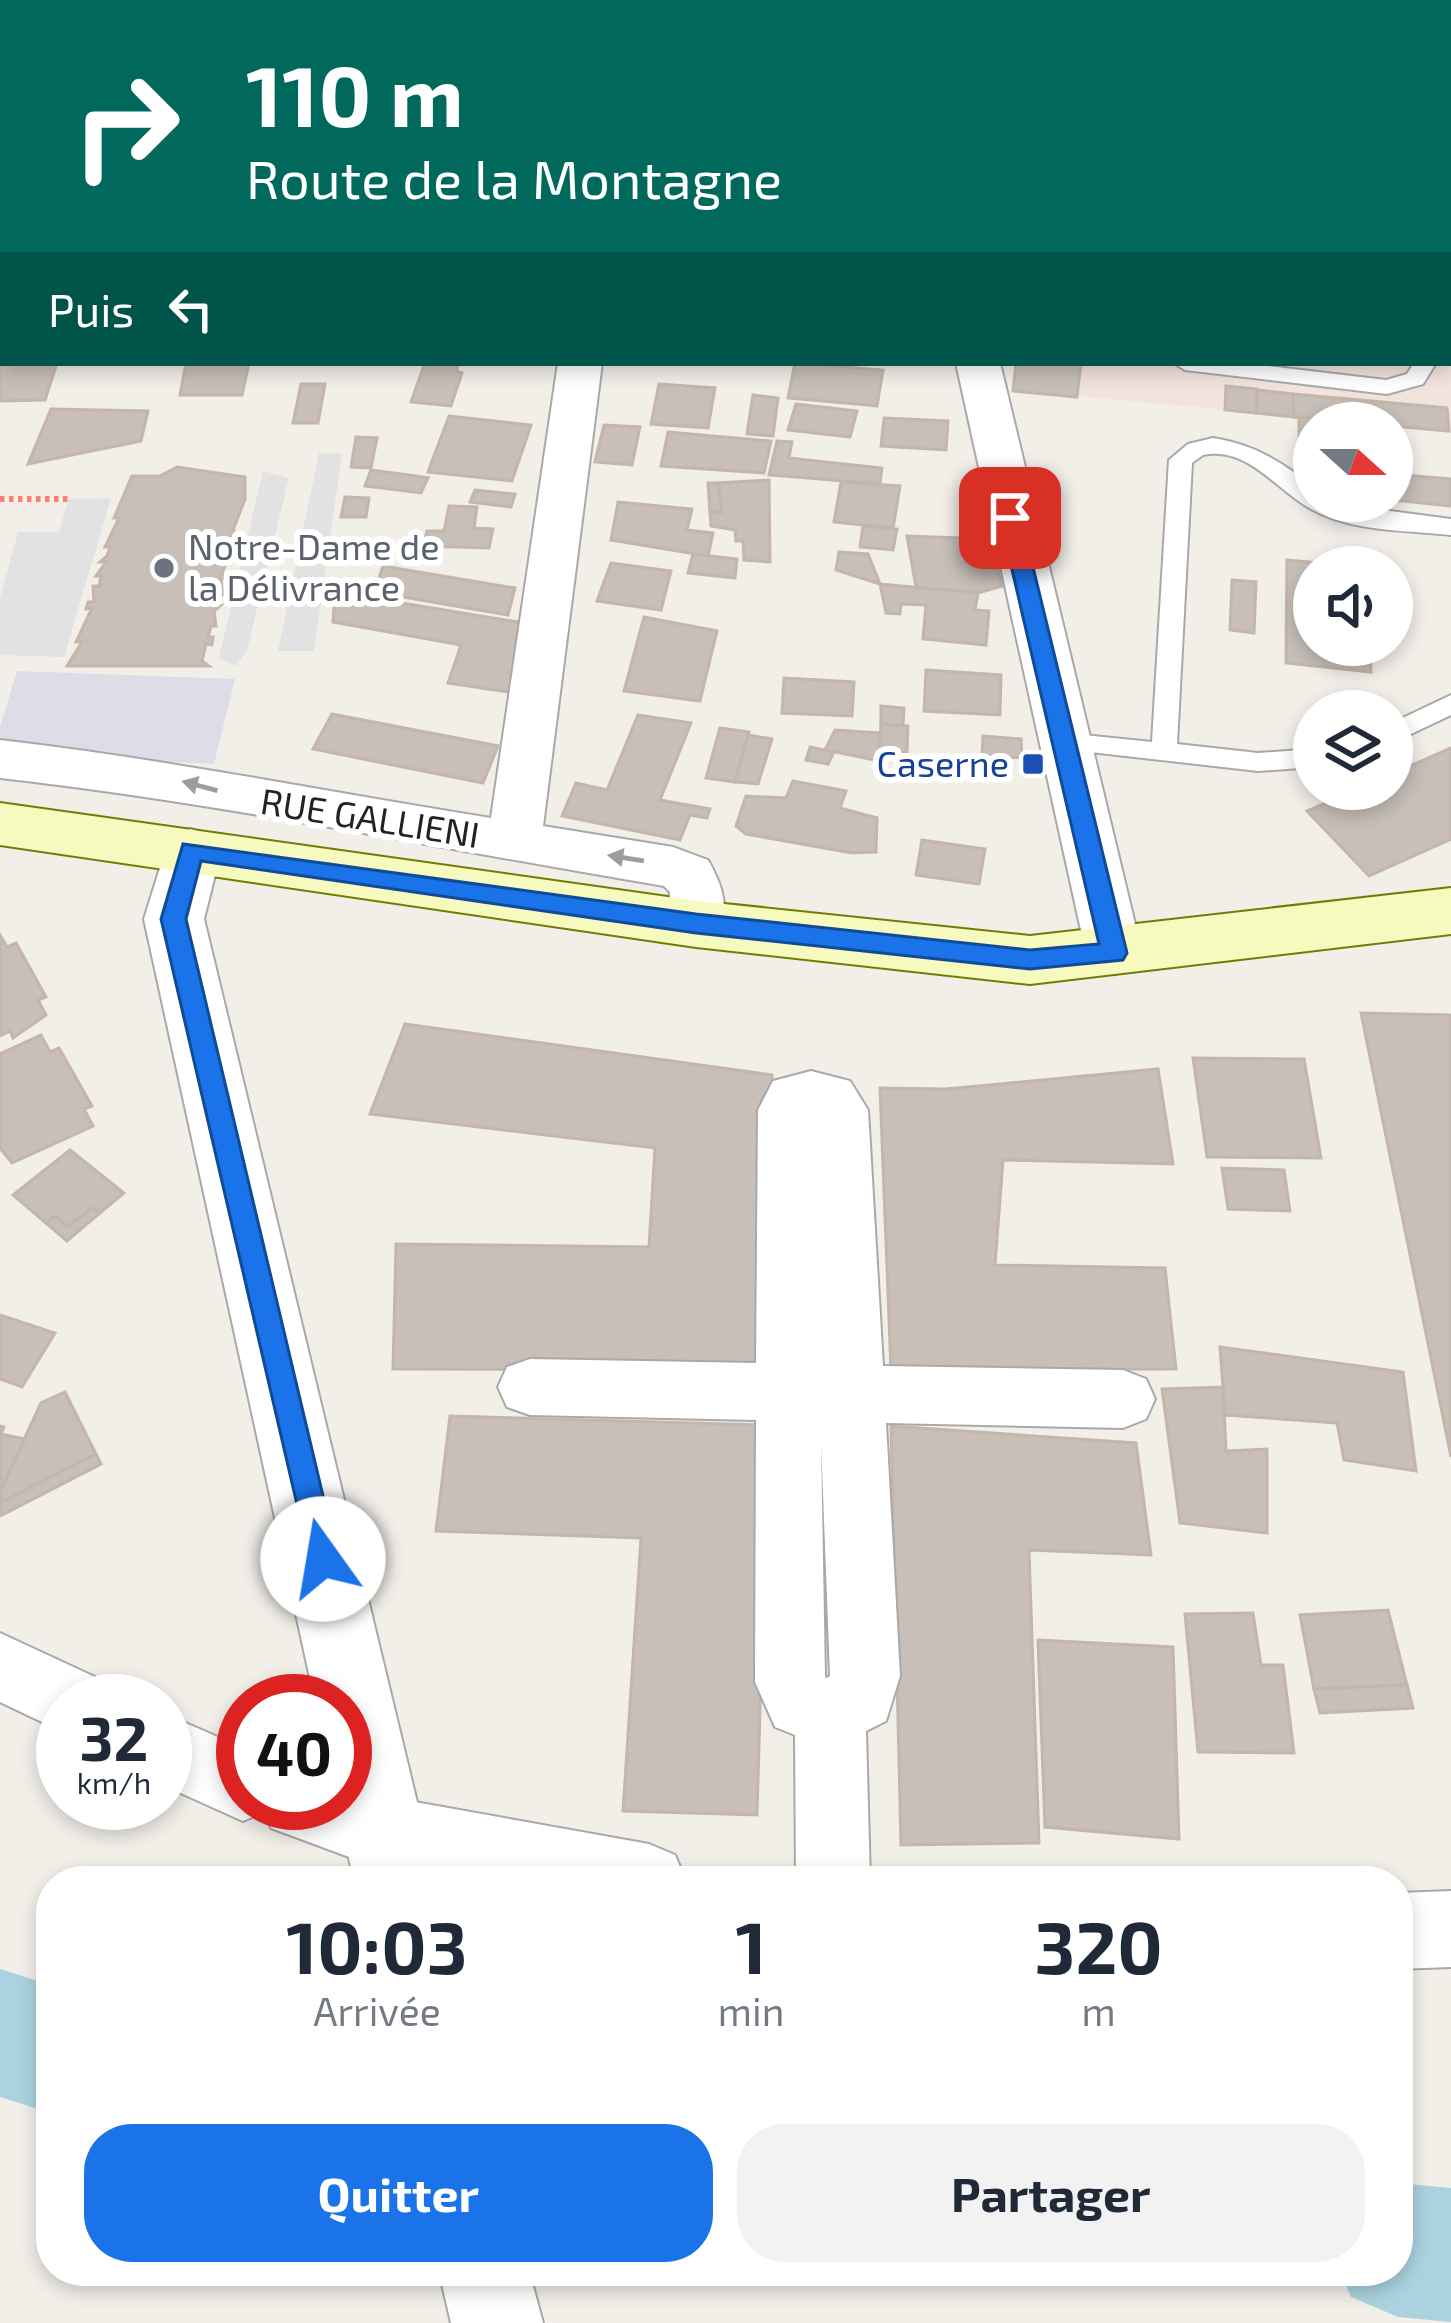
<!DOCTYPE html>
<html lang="fr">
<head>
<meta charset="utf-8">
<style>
  :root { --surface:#fff; --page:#f2f2f3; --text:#1f2937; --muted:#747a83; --accent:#1a73e8 }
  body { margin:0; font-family:"Exo 2",sans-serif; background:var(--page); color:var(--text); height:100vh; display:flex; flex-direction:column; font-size:45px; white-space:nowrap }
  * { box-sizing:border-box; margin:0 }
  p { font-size:39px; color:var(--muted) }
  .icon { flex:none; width:66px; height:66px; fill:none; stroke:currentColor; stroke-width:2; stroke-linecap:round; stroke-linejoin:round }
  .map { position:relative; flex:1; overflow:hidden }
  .drawer { position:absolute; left:36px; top:1866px; width:1377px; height:420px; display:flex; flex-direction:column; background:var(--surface); border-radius:48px; box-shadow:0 6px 18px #0003 }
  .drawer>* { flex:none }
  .guide { position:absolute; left:0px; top:0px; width:1452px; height:366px; box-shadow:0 6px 18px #0003; background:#00695c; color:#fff; overflow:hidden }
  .needle { width:78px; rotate:111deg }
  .tools { position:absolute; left:1293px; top:402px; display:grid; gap:24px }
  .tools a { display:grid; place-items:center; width:120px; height:120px; border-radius:50%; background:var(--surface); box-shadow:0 6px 18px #0003; font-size:60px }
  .speed { position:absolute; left:36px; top:1674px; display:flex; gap:24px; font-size:60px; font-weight:700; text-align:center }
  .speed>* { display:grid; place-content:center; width:156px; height:156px; border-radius:50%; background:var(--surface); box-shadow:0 6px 18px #0003; line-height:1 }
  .speed small { font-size:30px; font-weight:400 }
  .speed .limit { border:18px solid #d22; background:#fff; color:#111 }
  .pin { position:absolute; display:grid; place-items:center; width:102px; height:102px; color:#fff; margin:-51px; border-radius:24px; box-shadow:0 6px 18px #0006 }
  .me { position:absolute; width:132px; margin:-66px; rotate:347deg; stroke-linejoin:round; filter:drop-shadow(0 0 9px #0008) }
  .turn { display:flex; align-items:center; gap:42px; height:252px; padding:0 48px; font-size:54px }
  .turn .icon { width:156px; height:156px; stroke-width:2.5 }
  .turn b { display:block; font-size:84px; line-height:102px }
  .then { display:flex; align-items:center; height:114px; padding:0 48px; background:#0003; gap:24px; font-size:45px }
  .eta { display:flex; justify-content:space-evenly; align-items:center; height:204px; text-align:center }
  .eta b { font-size:72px; font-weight:700; line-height:84px }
  .action { display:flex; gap:24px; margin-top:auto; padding:24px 48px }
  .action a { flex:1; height:138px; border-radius:48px; background:var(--accent); color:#fff; font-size:48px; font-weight:700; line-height:138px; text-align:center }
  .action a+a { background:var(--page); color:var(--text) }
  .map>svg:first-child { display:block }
</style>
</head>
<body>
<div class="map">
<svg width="1451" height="2323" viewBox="0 0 1451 2323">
  <rect width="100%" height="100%" fill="#f2efe9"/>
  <polygon fill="#f3e3dd" points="1065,0 1451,0 1451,431 1013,390 1016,363 1449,363 1449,3"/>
  <g fill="#e2e2e2">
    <polygon points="319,453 342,454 314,651 278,651"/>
    <polygon points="263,471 289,478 247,650 236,666 219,658"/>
    <polygon points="111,498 64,657 0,655 0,598 18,532 59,532 69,499"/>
  </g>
  <polygon fill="#dddde8" points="17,671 235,679 214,764 0,752 0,727"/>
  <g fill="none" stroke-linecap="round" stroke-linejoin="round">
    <g fill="#aad3df" fill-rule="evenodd">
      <polygon points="0,1969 51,1985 51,2113 0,2097"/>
      <polygon points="1398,2183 1451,2188 1451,2322 1398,2317 1351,2297 1340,2271 1398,2271"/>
    </g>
  </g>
  <g fill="#c7bfb8" stroke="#c4b6ab" stroke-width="3">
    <polygon points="0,363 57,363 45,400 0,401"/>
    <polygon points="249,363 242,395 180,395 186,363"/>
    <polygon points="425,363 459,363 456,371 462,373 451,406 411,402"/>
    <polygon points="795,363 883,370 877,406 788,398"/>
    <polygon points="1016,363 1081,363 1077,397 1013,391"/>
    <polygon points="301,384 325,384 318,423 293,423"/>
    <polygon points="659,384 715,388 708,428 651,424"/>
    <polygon points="1226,386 1257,389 1256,413 1225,410"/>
    <polygon points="1258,390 1293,394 1294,417 1256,413"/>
    <polygon points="1293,394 1447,408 1449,431 1294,417"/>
    <polygon points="753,395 778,398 773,436 747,434"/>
    <polygon points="796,404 857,411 850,437 788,430"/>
    <polygon points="51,409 148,411 141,441 28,464"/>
    <polygon points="449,416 531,425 512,481 428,472"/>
    <polygon points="1299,417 1358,422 1358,423 1314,423 1314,441 1299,439"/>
    <polygon points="884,418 948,421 946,450 881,446"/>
    <polygon points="604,425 640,427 632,465 595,462"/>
    <polygon points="668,432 771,441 764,473 661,466"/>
    <polygon points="356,437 377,438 371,468 351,467"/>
    <polygon points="777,441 792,442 789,458 882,468 880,484 769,475"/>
    <polygon points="177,467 245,477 245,499 233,530 237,535 231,535 230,544 235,544 222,573 227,579 221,579 223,595 217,595 216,604 221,605 214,611 216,626 211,626 208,637 213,637 212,645 206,644 202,661 209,666 67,666 82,642 76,642 92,608 86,609 88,602 94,602 93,586 99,586 101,576 96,576 106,562 100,562 107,556 110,547 105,547 119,518 114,518 132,476 160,476"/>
    <polygon points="371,470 416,476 428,478 421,493 365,486"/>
    <polygon points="1392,474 1451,479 1451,506 1392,500"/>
    <polygon points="769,480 770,562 744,560 743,541 736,541 735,530 711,526 710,512 722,512 718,483"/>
    <polygon points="841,482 900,486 893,528 834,522"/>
    <polygon points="708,483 718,483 722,512 710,512"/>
    <polygon points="475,490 515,494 511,507 470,502"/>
    <polygon points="345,497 369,498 366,517 341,517"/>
    <polygon points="618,502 692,509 687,530 713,533 708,556 611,540"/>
    <polygon points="449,506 477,507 474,528 493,529 489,548 423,546 427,531 444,531"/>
    <polygon points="863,526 897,529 893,550 860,547"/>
    <polygon points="907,536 989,539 1002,586 978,593 916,587"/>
    <polygon points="839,552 868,554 880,584 836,570"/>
    <polygon points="693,554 737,559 735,578 688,573"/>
    <polygon points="1287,560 1365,567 1314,567 1314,645 1370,645 1371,672 1286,663"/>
    <polygon points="611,563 671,571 661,610 597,601"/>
    <polygon points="383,566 515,588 508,615 374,592"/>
    <polygon points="1232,580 1256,582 1254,633 1230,630"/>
    <polygon points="880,584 978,593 975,610 989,611 986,645 923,639 926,605 901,604 900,614 886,613"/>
    <polygon points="335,592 524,623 522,694 448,683 461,645 333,622"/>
    <polygon points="644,617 717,631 700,701 624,691"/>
    <polygon points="926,670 1001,675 1000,715 924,711"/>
    <polygon points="784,678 854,682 852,716 782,713"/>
    <polygon points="881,706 904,708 903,726 881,724"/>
    <polygon points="332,714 498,746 483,783 313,749"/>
    <polygon points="638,715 691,723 660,800 710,809 707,818 690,815 680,840 562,816 576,783 607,790"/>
    <polygon points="881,724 908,726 907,752 879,750"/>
    <polygon points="720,728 749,732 735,782 706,778"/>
    <polygon points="835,730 880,733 879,761 825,750"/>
    <polygon points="748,735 772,739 758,784 735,782"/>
    <polygon points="983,736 1021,739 1022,758 982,755"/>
    <polygon points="810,747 834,752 828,764 806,760"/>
    <polygon points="1451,748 1451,839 1369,876 1307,811 1358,789 1392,789 1392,774"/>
    <polygon points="793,781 846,791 840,808 877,818 876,852 852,853 746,834 736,826 746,796 786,798"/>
    <polygon points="922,840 985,849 979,884 916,875"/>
    <polygon points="0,935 7,947 16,943 46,997 38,1000 46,1015 13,1038 10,1031 0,1036"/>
    <polygon points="1361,1013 1451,1015 1451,1457"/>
    <polygon points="405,1024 772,1075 767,1370 393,1369 396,1244 649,1247 655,1148 370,1114"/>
    <polygon points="41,1035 50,1052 59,1048 92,1106 84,1109 93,1126 12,1163 0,1148 0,1054"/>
    <polygon points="1193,1058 1304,1059 1321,1158 1207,1157"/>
    <polygon points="1158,1069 1173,1164 1003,1160 995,1265 1165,1268 1176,1369 891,1370 880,1088 946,1089"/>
    <polygon points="70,1150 124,1193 100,1213 92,1208 68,1227 55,1216 46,1223 13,1195"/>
    <polygon points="1222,1168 1284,1170 1290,1211 1228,1209"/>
    <polygon points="92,1208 100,1213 67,1241 46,1223 55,1216 68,1227"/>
    <polygon points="0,1315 55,1333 22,1387 0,1379"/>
    <polygon points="1220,1347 1403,1372 1416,1471 1344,1460 1337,1423 1225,1415"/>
    <polygon points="1223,1387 1226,1451 1267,1449 1267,1533 1180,1523 1162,1389"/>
    <polygon points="65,1392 96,1454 0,1503 0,1491 41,1403"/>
    <polygon points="450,1416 768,1425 757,1815 623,1811 641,1538 436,1531"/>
    <polygon points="0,1426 4,1427 1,1434 25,1439 0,1491"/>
    <polygon points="891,1426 1136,1443 1151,1555 1029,1550 1039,1843 901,1845"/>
    <polygon points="96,1454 101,1464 0,1516 0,1503"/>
    <polygon points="1388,1610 1407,1685 1314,1689 1300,1615"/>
    <polygon points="1253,1613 1261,1665 1283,1665 1294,1753 1198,1752 1185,1614"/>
    <polygon points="1038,1640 1173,1647 1179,1839 1045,1827"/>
    <polygon points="1407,1685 1413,1708 1320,1713 1314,1689"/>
  </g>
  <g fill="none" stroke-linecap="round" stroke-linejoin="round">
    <defs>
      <g id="service">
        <rect x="1184" y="0" width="18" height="3"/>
        <polygon points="1451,313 1451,329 1449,330 1449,314"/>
        <polygon points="1174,363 1242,363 1386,380 1407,374 1414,363 1436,363 1423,384 1387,394 1185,370"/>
        <path d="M1213,438C1253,444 1283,462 1314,488V501L1451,519V535C1404,530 1352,532 1311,509C1276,490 1248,446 1203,455L1192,463L1177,744L1258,753L1314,749V767L1258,771L1055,748L1051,742L1055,736L1064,733L1152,742L1169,460L1188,444Z"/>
        <polygon points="1451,695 1451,715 1392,743 1392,723"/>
      </g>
      <g id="minor">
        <polygon points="0,0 17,0 19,3 3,3 0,18"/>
        <polygon points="210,0 248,0 208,3"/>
        <polygon points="463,0 501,0 462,3"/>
        <polygon points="723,0 761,0 722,3"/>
        <polygon points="1009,0 1047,0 1008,3"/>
        <path d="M558,363H602L543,826L673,847L708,860C723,886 731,911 716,939L696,945L676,939L668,924L670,892L664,886C442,849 222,803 0,778V740C165,759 327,792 491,818Z"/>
        <polygon points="956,363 1000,363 1142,953 1134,968 1114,974 1094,968 1086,953"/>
        <path d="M811,1071L850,1081L868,1110L883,1366L1123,1370L1146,1379L1155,1399L1146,1419L1123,1428L886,1423L900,1676L886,1721L866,1731L870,1881H796L795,1735L775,1727L755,1682L756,1420L530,1415L507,1407L498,1387L507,1367L530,1359L756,1363L758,1110L773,1081ZM821,1441L830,1676L827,1678L825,1677Z"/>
        <polygon points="0,1633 95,1677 105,1701 63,1701 63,1732 0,1702"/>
        <polygon points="165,1714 243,1748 243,1803 345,1803 345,1783 387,1797 649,1844 675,1855 686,1881 445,1881 387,1871 271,1828 264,1812 243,1821 165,1786"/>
        <polygon points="1451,1891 1451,1967 1398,1969 1398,1893"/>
      </g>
      <g id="tertiary">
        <polygon points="191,829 212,836 221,851 204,919 436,1881 354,1881 337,1803 345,1803 345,1701 315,1701 144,919 170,836"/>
        <polygon points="439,2271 529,2271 543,2323 451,2323"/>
      </g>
      <polygon id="secondary" points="0,803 696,901 1030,936 1451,888 1451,934 1030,984 696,947 0,845"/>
    </defs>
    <use href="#service" stroke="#a9a9a9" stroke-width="4"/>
    <use href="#minor" stroke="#a9a9a9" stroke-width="4"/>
    <use href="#tertiary" stroke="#a9a9a9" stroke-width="4"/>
    <use href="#secondary" stroke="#707d05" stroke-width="4"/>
    <polyline stroke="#fa8072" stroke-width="6" stroke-dasharray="4.5 4.5" stroke-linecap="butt" points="0,499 69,499"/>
    <use href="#service" fill="#fff" fill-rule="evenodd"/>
    <use href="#minor" fill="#fff" fill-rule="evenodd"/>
    <use href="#tertiary" fill="#fff" fill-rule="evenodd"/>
    <use href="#secondary" fill="#f7fabf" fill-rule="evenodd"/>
  </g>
  <defs><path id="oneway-solid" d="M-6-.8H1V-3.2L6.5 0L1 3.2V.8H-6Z" transform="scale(3)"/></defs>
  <g fill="#9c9c9c">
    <use href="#oneway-solid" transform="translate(200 786) rotate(-165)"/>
    <use href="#oneway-solid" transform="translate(626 858) rotate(-171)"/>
  </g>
  <polygon fill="#1a73e8" stroke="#114b97" stroke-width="3" points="1010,511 1021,518 1127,953 1123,960 1030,969 696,933 201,861 186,919 338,1559 334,1569 323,1573 312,1569 161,919 183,844 696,914 1030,950 1099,944 1000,518"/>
  <circle fill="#6b7280" stroke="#fff" stroke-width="4.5" cx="164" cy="568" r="12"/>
  <rect fill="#1a4fb4" stroke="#fff" stroke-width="4.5" x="1021" y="752" width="24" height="24" rx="6"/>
  <g text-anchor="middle" stroke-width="12" stroke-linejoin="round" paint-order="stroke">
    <g font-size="36" fill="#5b616d" stroke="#fff" text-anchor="start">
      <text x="188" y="560">Notre-Dame de<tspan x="188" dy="41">la Délivrance</tspan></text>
    </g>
    <g font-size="36" fill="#164399" stroke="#fff" text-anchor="end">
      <text x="1009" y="777">Caserne</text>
    </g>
    <g font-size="36" fill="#222" stroke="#fff">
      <text transform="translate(370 818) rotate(9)" y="13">RUE GALLIENI</text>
    </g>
  </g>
</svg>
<div class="tools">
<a><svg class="needle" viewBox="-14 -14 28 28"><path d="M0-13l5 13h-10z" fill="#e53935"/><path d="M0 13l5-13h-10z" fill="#747a83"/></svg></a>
<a><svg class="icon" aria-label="sound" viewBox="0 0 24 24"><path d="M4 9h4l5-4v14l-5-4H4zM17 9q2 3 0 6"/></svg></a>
<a><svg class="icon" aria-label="layers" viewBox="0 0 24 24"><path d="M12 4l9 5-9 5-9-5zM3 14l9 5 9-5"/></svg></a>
</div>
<div class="speed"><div>32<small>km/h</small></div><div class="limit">40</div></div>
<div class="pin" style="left:1010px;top:518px;background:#d93025"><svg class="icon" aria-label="arrive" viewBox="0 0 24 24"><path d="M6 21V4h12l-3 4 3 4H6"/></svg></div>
<svg class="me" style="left:323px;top:1559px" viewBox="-20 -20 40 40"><circle r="19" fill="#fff"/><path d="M0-13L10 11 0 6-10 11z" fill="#1a73e8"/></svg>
<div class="guide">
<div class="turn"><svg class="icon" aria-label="right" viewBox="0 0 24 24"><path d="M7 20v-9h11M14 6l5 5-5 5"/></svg><div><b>110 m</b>Route de la Montagne</div></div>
<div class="then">Puis<svg class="icon" aria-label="left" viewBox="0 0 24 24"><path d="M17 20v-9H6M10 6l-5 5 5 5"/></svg></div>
</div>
<section class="drawer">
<div class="eta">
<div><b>10:03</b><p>Arrivée</p></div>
<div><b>1</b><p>min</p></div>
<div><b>320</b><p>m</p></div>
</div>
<div class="action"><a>Quitter</a><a>Partager</a></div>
</section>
</div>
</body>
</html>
